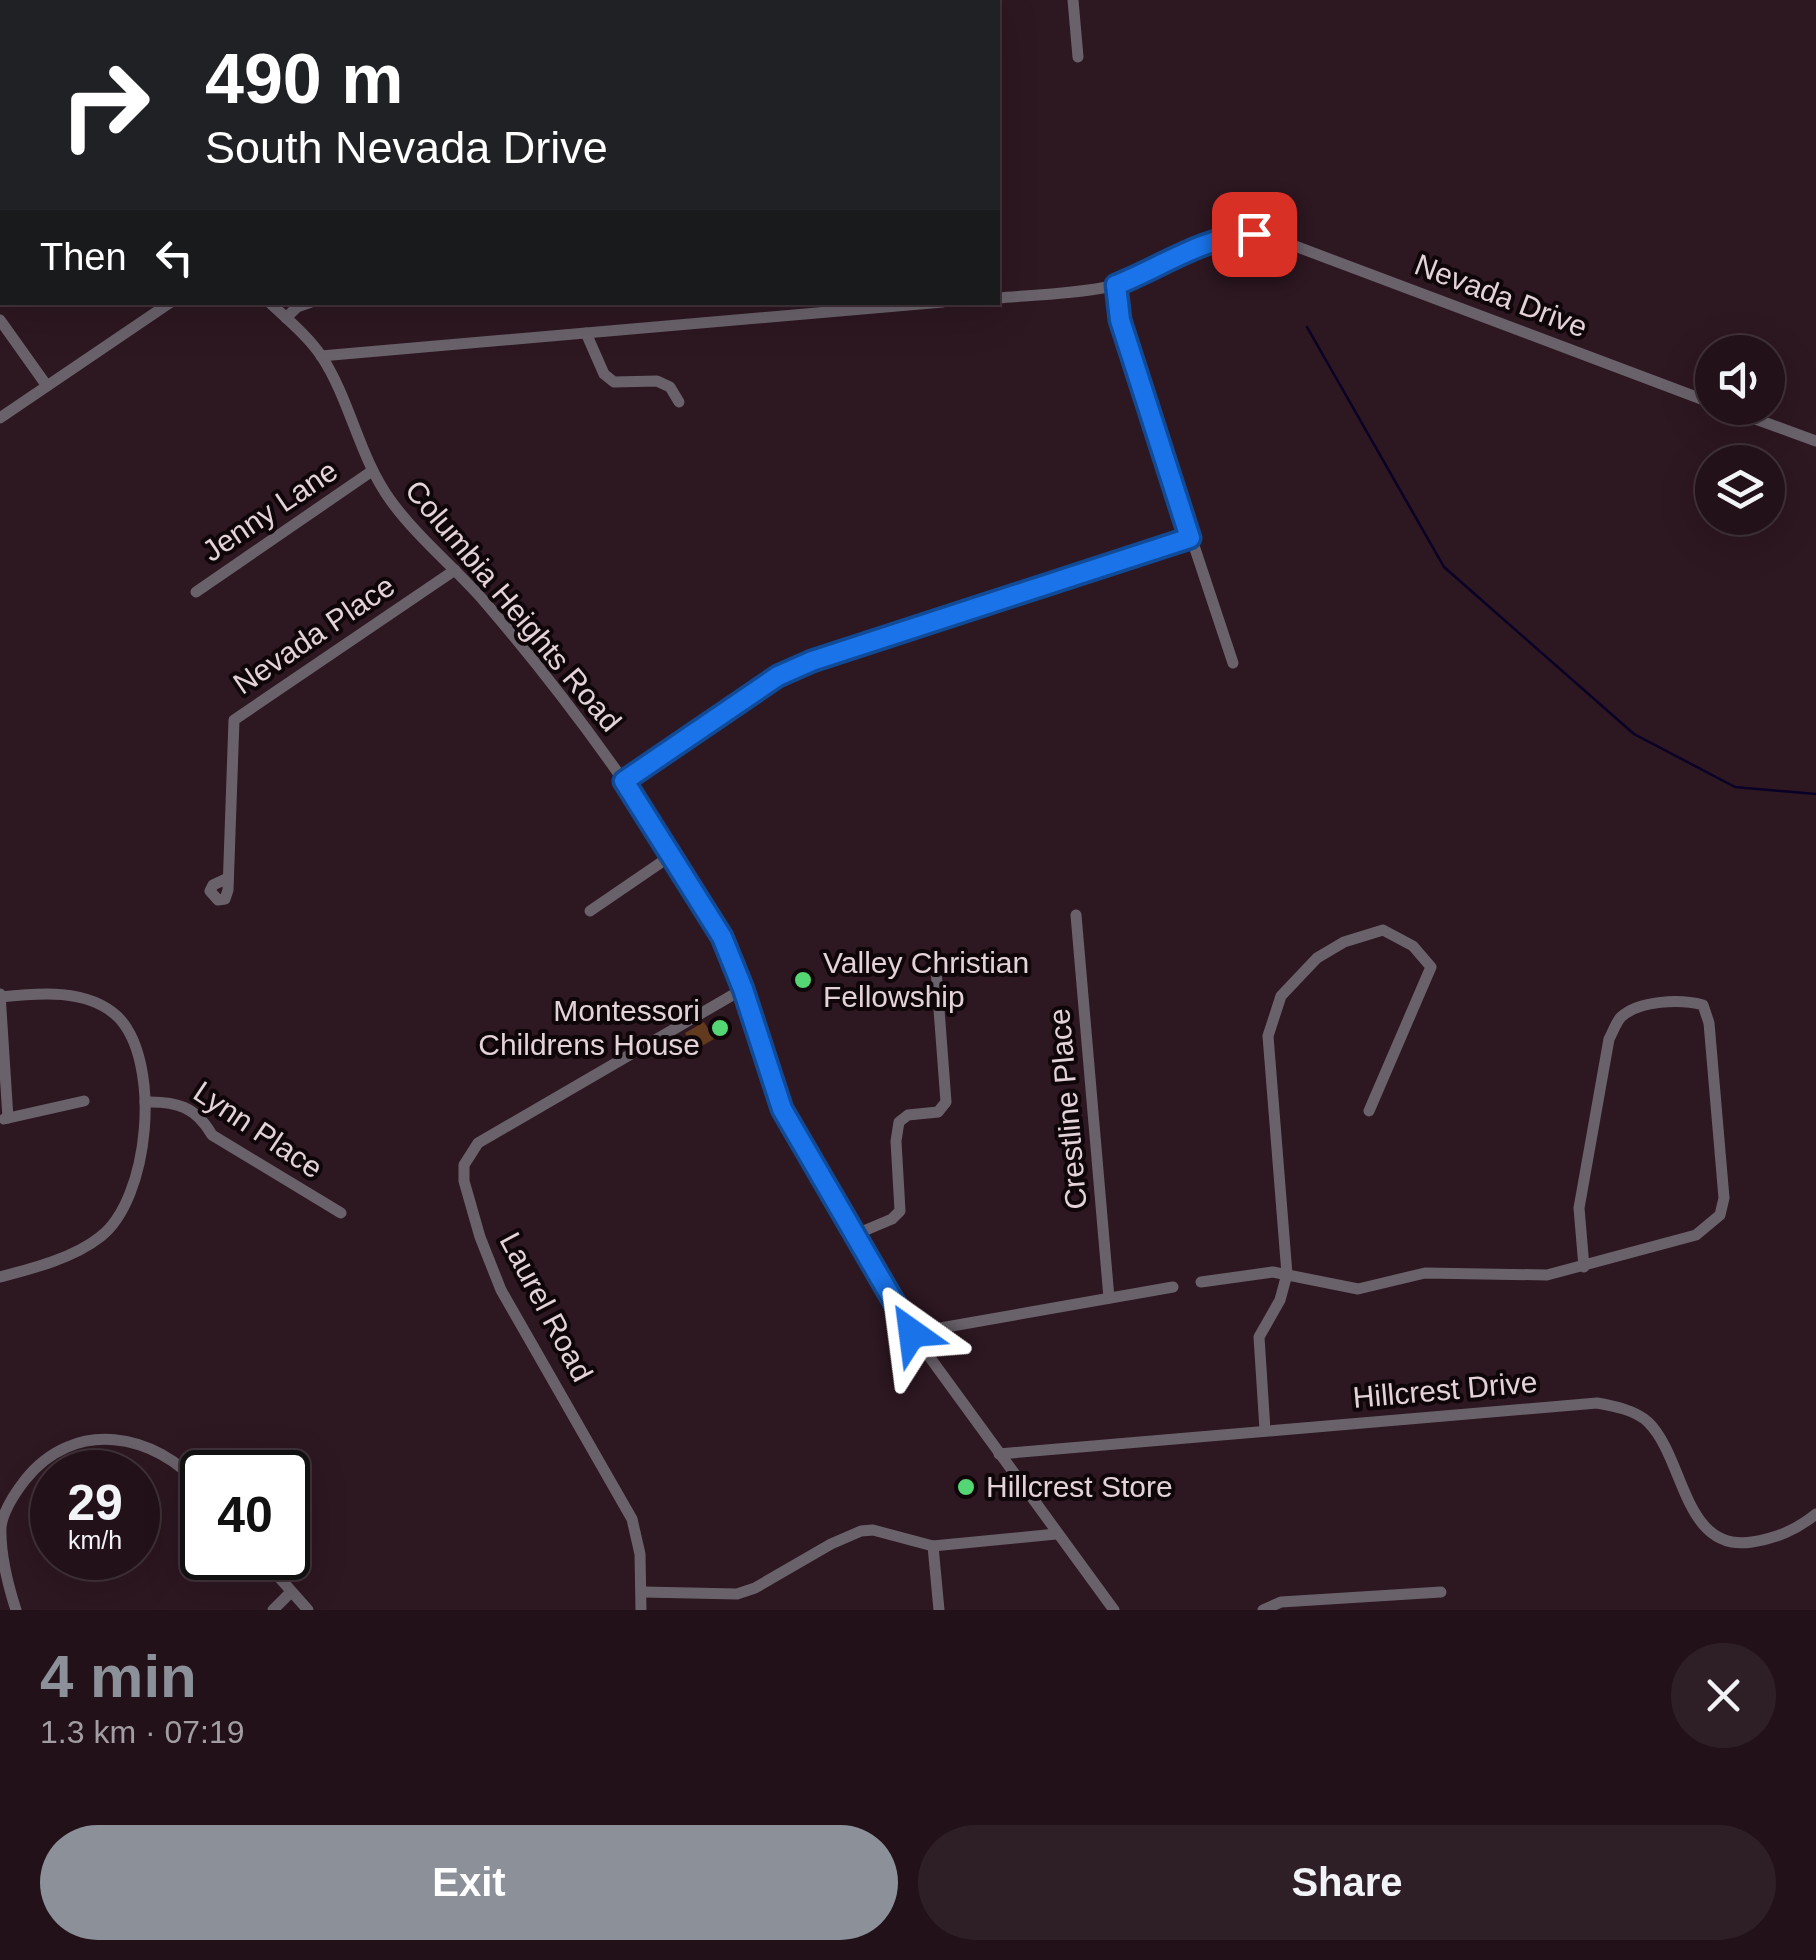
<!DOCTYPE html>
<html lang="en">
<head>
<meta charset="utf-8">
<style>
  :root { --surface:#221119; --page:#2e1f26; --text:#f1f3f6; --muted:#a29da2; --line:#3f3138; --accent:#8c9099 }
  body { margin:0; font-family:Helvetica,sans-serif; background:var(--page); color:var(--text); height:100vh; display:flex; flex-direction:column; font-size:38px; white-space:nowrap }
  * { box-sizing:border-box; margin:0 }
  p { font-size:32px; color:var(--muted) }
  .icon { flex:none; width:55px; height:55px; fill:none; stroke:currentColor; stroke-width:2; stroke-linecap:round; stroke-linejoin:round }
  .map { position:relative; height:1610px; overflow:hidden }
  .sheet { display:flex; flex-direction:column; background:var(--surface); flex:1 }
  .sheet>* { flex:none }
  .banner { position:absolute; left:0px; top:0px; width:1000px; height:305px; box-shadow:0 10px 40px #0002,0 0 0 2px var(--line); background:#202124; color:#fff; overflow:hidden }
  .fabs { position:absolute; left:1695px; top:335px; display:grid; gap:20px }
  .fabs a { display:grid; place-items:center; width:90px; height:90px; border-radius:50%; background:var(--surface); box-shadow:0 10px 40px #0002,0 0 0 2px var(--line); font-size:50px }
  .speed { position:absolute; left:30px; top:1450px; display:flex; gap:20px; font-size:50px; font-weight:700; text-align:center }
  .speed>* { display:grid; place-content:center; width:130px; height:130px; border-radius:50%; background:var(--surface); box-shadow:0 10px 40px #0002,0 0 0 2px var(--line); line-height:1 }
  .speed small { font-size:25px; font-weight:400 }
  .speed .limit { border:5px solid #111; border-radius:15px; background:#fff; color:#111 }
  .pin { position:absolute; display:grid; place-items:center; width:85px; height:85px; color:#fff; margin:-42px; border-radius:20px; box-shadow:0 5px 15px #0006 }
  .me { position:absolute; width:110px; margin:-55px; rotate:329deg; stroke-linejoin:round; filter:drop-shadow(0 0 8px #0008) }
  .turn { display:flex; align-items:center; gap:35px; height:210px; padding:0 40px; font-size:45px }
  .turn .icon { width:130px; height:130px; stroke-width:2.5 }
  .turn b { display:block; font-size:70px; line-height:85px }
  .then { display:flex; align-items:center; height:95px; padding:0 40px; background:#0003; gap:20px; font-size:38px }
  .round { display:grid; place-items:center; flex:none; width:105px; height:105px; border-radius:52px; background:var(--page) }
  .head { display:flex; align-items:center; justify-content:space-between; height:170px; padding:0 40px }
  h1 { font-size:60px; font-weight:700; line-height:75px; color:var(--accent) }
  .primary-button { display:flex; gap:20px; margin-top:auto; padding:20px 40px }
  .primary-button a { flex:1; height:115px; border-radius:60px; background:var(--accent); color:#fff; font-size:40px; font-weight:700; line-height:115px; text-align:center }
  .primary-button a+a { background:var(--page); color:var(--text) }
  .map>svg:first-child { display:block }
</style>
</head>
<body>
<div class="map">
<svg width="1816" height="1610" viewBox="0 0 1816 1610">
  <rect width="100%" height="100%" fill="#2d1721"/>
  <polygon fill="#623a1e" points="704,1022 714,1039 695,1050 685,1033"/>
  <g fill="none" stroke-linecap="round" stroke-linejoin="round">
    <polyline stroke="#0a0027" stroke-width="2.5" points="1307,327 1444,567 1634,734 1735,787 1816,794"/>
    <g stroke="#6a626b" stroke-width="11">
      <polyline points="162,0 162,2"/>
      <polyline points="548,0 548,2"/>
      <polyline points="1073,0 1078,57"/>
      <polyline points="1116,285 1119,320 1233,663"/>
      <path d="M998,298C1035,295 1075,294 1112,286C1171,272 1205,226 1271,237L1712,403"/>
      <path d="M269,302C287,319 309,337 322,357C351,402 359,457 391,501C418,538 454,567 484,601C563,693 636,793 699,896C746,972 759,1062 798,1142L912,1333L1114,1610"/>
      <polyline points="286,318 297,307 311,302"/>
      <polyline points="0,320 47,386"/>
      <polyline points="586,333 604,374 614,382 657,381 670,387 679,402"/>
      <polyline points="321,356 943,302"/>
      <polyline points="1725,408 1816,441"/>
      <polyline points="0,418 171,302"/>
      <polyline points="196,592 372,471"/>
      <polyline points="624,781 778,676 812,661 1189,537"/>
      <polyline points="228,878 213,885 210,891 218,900 225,899 228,890 234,720 455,570"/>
      <polyline points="590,911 672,855"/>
      <polyline points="1076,915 1109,1298"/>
      <polyline points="0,994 8,1118"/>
      <path d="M145,1102C177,1101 196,1107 212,1135L341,1213"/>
      <polyline points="4,1119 84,1101"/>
      <polyline points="854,1235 892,1219 900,1211 896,1141 899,1122 908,1115 938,1112 946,1102 935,956"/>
      <path d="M0,1277C31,1269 74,1258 100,1237C150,1199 162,1062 118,1017C88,988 38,993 0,997"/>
      <path d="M1201,1282L1273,1272L1358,1289L1425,1273L1547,1275L1696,1235L1720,1215L1724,1198L1709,1023L1703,1005C1681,999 1639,1000 1621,1017C1616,1022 1613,1032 1609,1039L1579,1208L1584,1267"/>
      <polyline points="912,1333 1173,1287"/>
      <polyline points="1265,1430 1259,1337 1280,1300 1287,1274 1268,1036 1281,996 1317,958 1344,942 1383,930 1413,946 1431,967 1369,1111"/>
      <path d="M999,1454L1597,1403C1614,1406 1635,1410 1648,1422C1685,1458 1683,1553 1752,1542C1777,1538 1796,1530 1816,1514"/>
      <polyline points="933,1546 939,1610"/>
      <polyline points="262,1558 308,1610"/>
      <polyline points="643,1592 737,1594 755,1588 831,1544 861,1531 873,1530 933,1546 1056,1534"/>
      <path d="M16,1610C8,1585 0,1555 1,1527C3,1511 15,1493 25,1480C74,1418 155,1432 202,1488"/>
      <polyline points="273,1610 291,1592"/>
      <polyline points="641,1610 640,1554 632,1519 501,1290 480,1237 464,1181 464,1165 478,1143 743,989"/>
      <polyline points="1263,1610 1281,1602 1441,1592"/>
    </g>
  </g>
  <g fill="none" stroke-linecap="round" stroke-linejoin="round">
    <defs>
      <path id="route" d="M912,1333L782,1109L743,989L722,937L624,781L778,676L812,661L1190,538L1120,320L1116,285C1162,267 1202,237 1254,234"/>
    </defs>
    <use href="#route" stroke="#114b97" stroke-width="25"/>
    <use href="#route" stroke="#1a73e8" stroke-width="18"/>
  </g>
  <g fill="#53d673" stroke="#0f0609" stroke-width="4">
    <circle cx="803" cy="980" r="10"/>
    <circle cx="720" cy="1028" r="10"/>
    <circle cx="966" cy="1487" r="10"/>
  </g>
  <g text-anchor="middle" stroke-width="8" stroke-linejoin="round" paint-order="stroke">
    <g font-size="30" fill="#e3d3d9" stroke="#0f0609">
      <text transform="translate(1501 296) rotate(21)" y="10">Nevada Drive</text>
      <text transform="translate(270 511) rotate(-34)" y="10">Jenny Lane</text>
      <text transform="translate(513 606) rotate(50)" y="10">Columbia Heights Road</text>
      <text transform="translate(314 635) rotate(-34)" y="10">Nevada Place</text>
      <text transform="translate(1068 1109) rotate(-95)" y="10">Crestline Place</text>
      <text transform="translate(258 1130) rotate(34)" y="10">Lynn Place</text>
      <text transform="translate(546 1307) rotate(62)" y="10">Laurel Road</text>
      <text transform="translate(1445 1390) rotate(-5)" y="10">Hillcrest Drive</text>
    </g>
    <g font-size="30" fill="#e3d3d9" stroke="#0f0609" text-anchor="start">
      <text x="823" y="973">Valley Christian<tspan x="823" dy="34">Fellowship</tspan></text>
      <text x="700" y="1021" text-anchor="end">Montessori<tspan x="700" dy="34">Childrens House</tspan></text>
      <text x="986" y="1497">Hillcrest Store</text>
    </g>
  </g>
</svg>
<div class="fabs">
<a><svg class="icon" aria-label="sound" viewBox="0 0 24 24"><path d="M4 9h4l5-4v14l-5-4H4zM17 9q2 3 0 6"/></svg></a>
<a><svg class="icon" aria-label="layers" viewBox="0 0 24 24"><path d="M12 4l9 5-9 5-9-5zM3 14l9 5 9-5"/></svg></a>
</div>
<div class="speed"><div>29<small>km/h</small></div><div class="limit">40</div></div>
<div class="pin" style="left:1254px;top:234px;background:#d93025"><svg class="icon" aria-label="arrive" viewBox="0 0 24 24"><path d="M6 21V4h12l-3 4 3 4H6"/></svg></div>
<svg class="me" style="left:912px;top:1333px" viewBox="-20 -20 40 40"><path d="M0-17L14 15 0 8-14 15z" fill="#1a73e8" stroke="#fff" stroke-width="4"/></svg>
<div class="banner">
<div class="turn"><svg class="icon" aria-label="right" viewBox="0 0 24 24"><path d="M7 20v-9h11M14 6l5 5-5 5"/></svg><div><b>490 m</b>South Nevada Drive</div></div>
<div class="then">Then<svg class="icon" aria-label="left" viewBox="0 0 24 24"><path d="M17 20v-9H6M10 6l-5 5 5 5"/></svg></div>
</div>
</div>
<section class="sheet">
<div class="head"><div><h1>4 min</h1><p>1.3 km · 07:19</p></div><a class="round"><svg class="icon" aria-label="close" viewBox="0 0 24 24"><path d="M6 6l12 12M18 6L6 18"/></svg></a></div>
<div class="primary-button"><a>Exit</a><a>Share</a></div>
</section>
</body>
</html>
